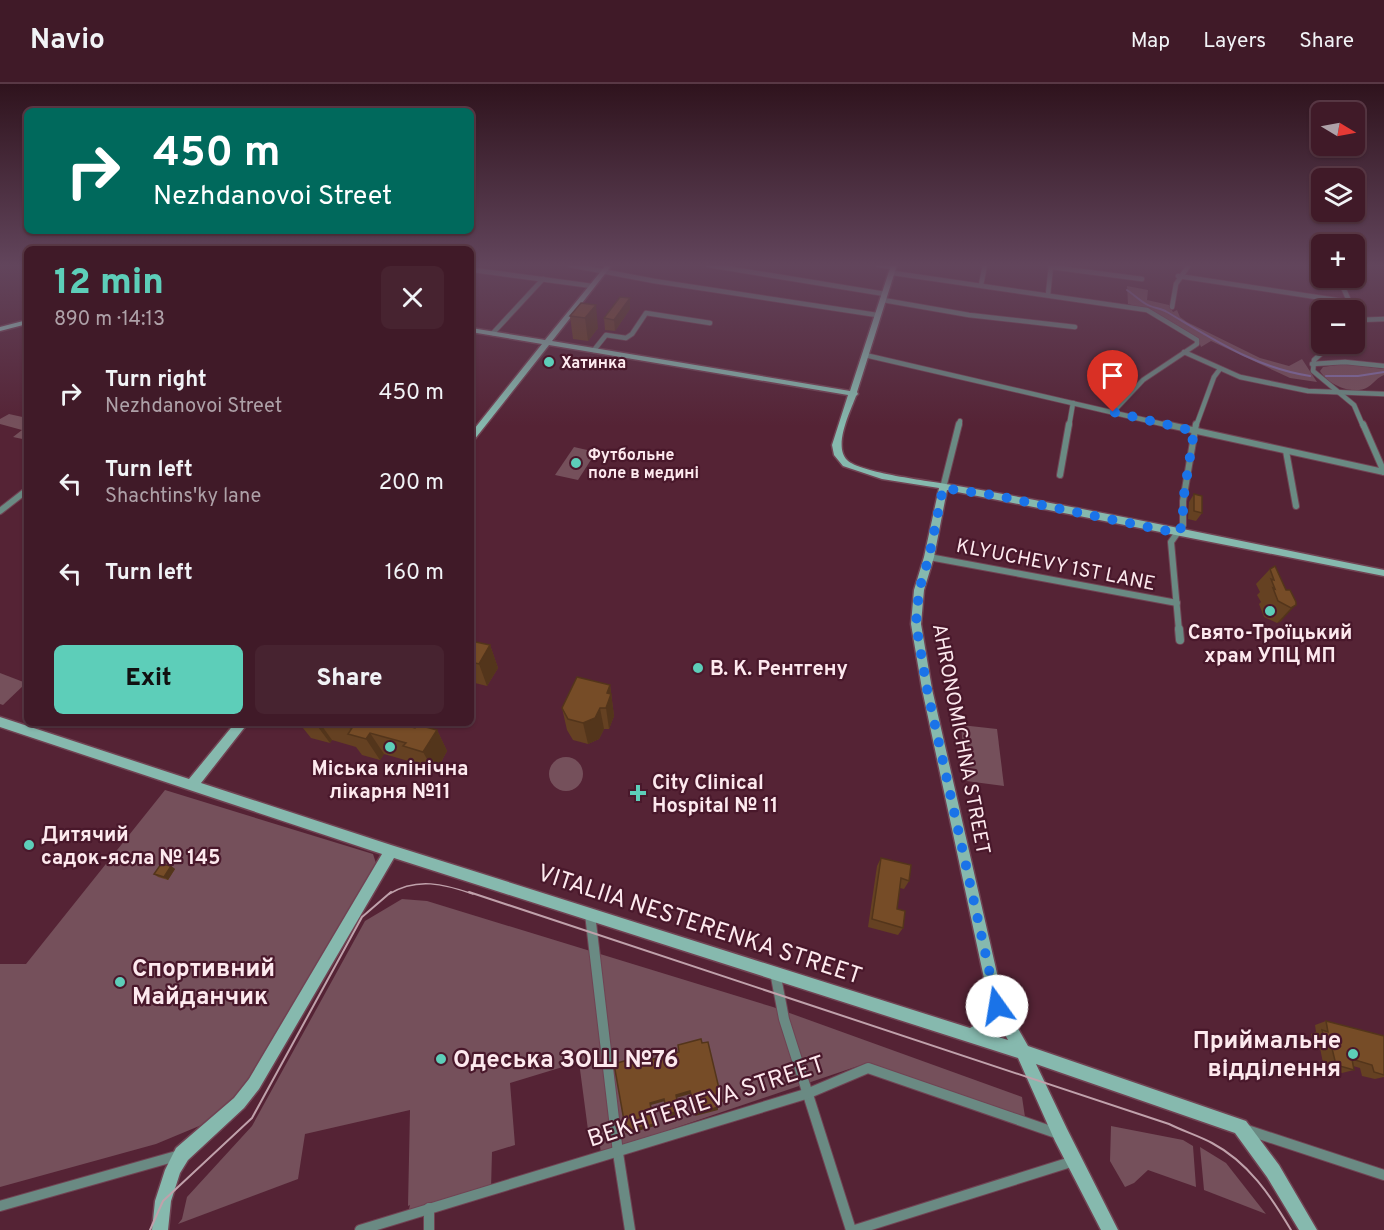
<!DOCTYPE html>
<html lang="en">
<head>
<meta charset="utf-8">
<style>
  :root { --surface:#401a28; --page:#472330; --text:#f1f3f6; --muted:#aea1a8; --line:#593845; --accent:#5dceb9 }
  body { margin:0; font-family:Overpass,sans-serif; background:var(--page); color:var(--text); height:100vh; display:flex; flex-direction:column; font-size:22px; white-space:nowrap }
  * { box-sizing:border-box; margin:0 }
  p { font-size:20px; color:var(--muted) }
  .icon { flex:none; width:33px; height:33px; fill:none; stroke:currentColor; stroke-width:2; stroke-linecap:round; stroke-linejoin:round }
  .map { position:relative; flex:1; overflow:hidden }
  .panel { position:absolute; left:24px; top:162px; width:450px; height:480px; display:flex; flex-direction:column; background:var(--surface); border-radius:9px; box-shadow:0 2px 4px #0004,0 0 0 2px var(--line) }
  .panel>* { flex:none }
  .guide { position:absolute; left:24px; top:24px; width:450px; height:126px; border-radius:9px; box-shadow:0 2px 4px #0004,0 0 0 2px var(--line); background:#00695c; color:#fff; overflow:hidden }
  .needle { width:39px; rotate:100deg }
  .buttons { position:absolute; left:1311px; top:18px; display:grid; gap:12px }
  .buttons a { display:grid; place-items:center; width:54px; height:54px; border-radius:9px; background:var(--surface); box-shadow:0 2px 4px #0004,0 0 0 2px var(--line); font-size:30px }
  .pin { position:absolute; display:grid; place-items:center; width:51px; height:51px; color:#fff; margin:-62px -26px; border-radius:50% 50% 50% 0; rotate:-45deg; box-shadow:0 0 6px #0007 }
  .pin .icon { rotate:45deg }
  .me { position:absolute; width:66px; margin:-33px; rotate:347deg; stroke-linejoin:round; filter:drop-shadow(0 0 4px #0008) }
  .turn { display:flex; align-items:center; gap:21px; height:126px; padding:0 30px; font-size:27px }
  .turn .icon { width:78px; height:78px; stroke-width:2.5 }
  .turn b { display:block; font-size:42px; line-height:51px }
  .round { display:grid; place-items:center; flex:none; width:63px; height:63px; border-radius:9px; background:var(--page) }
  .summary { display:flex; align-items:center; justify-content:space-between; height:102px; padding:0 30px }
  h1 { font-size:36px; font-weight:800; line-height:45px; color:var(--accent) }
  .cta { display:flex; gap:12px; margin-top:auto; padding:12px 30px }
  .cta a { flex:1; height:69px; border-radius:9px; background:var(--accent); color:#111; font-size:24px; font-weight:800; line-height:69px; text-align:center }
  .cta a+a { background:var(--page); color:var(--text) }
  ul { padding:0; list-style:none }
  li { display:flex; align-items:center; gap:18px; height:90px; padding:0 30px }
  li div { flex:1 }
  li b { display:block; font-size:22px }
  li em { font-style:normal }
  header { display:flex; align-items:center; gap:36px; box-sizing:border-box; height:84px; padding:0 30px; background:var(--surface); border-bottom:2px solid var(--line) }
  header strong { font-size:28px }
  nav { display:flex; gap:33px; margin-inline-start:auto; font-size:21px }
  .map>svg:first-child { display:block }
</style>
</head>
<body>
<header>
<strong>Navio</strong>
<nav><a>Map</a><a>Layers</a><a>Share</a></nav>
</header>
<div class="map">
<svg width="1384" height="1146" viewBox="0 0 1384 1146">
  <rect width="100%" height="100%" fill="#552335"/>
  <g fill="#75505b">
    <path d="M1127,202L1148,206L1147,216L1169,221L1173,228L1177,226L1180,233L1187,238L1260,274L1289,282L1302,275L1317,298L1290,294L1211,257L1201,263L1198,255C1175,240 1155,226 1128,220Z"/>
    <path d="M1344,280L1384,285V291C1378,293 1374,299 1368,303C1354,312 1328,301 1320,287L1323,283Z"/>
    <polygon points="9,330 27,334 27,356 13,353 22,346 0,340 0,335"/>
    <polygon points="574,363 596,368 578,396 555,391"/>
    <polygon points="0,589 26,599 3,621 0,620"/>
    <polygon points="961,641 997,645 1004,702 966,697"/>
    <circle cx="566" cy="690" r="17"/>
    <polygon points="165,706 373,770 376,779 373,792 251,991 229,1019 204,1040 156,1060 0,1103 0,880 26,880"/>
    <polygon points="402,815 427,817 773,923 1022,1013 1025,1033 867,979 601,1069 598,1049 588,1046 579,978 510,999 515,1061 492,1068 491,1105 408,1129 410,1121 408,1122 410,1026 305,1050 298,1095 178,1140 182,1135 187,1113 252,1042 365,837"/>
    <polygon points="1111,1042 1183,1056 1193,1062 1196,1103 1148,1086 1134,1099 1125,1103 1110,1077"/>
    <polygon points="1200,1063 1226,1079 1266,1130 1204,1106"/>
  </g>
  <g fill="none" stroke-linecap="round" stroke-linejoin="round">
    <g stroke="#816ea4" stroke-width="2">
      <path d="M1127,206C1133,210 1139,216 1146,220C1152,224 1161,224 1167,228C1213,255 1256,284 1310,292"/>
      <polyline points="1326,292 1358,292 1384,288"/>
    </g>
    <defs>
      <g id="street-far3">
        <polyline points="570,181 654,197 877,231"/>
        <polyline points="708,181 885,210"/>
        <polyline points="878,181 893,183"/>
        <polyline points="1051,183 1142,195"/>
        <polyline points="474,186 592,202"/>
        <polyline points="893,189 1147,226 1197,256 1197,260 1143,296 1113,328"/>
        <polyline points="1178,192 1349,218"/>
        <polyline points="1339,194 1353,226"/>
        <polyline points="981,201 985,181"/>
        <polyline points="1048,211 1051,181"/>
        <polyline points="883,216 969,231 1075,243"/>
        <polyline points="1172,223 1176,200 1189,181"/>
        <polyline points="1354,229 1359,236 1384,235"/>
        <polyline points="493,249 543,195"/>
        <polyline points="1332,260 1314,276 1313,287 1354,321 1363,342"/>
        <polyline points="594,266 606,251 626,254 632,250 646,229 710,239"/>
        <polyline points="1184,268 1240,293 1308,307 1384,310"/>
        <polyline points="865,271 1171,342"/>
        <polyline points="1312,280 1345,278 1384,282"/>
        <polyline points="959,342 960,337"/>
        <polyline points="1069,342 1073,319"/>
        <polyline points="1196,342 1214,293 1220,285"/>
      </g>
      <g id="street-far2">
        <polyline points="1165,340 1384,388"/>
        <polyline points="1363,340 1384,388"/>
        <polyline points="1286,367 1296,422"/>
        <polyline points="1060,391 1069,340"/>
        <polyline points="943,404 959,340"/>
        <polyline points="0,427 27,406"/>
        <polyline points="929,473 1177,519"/>
        <polyline points="1179,547 1171,458 1183,441 1183,417 1196,340"/>
      </g>
      <polyline id="street-far1" points="1179,545 1180,556"/>
      <g id="street">
        <polyline points="590,830 618,1069 630,1146"/>
        <polyline points="775,888 784,935 851,1146"/>
        <polyline points="1247,1046 1384,1091"/>
        <polyline points="0,1122 180,1071"/>
        <polyline points="429,1124 429,1146"/>
        <polyline points="360,1146 809,1009 868,984 1059,1050"/>
        <polyline points="855,1146 1074,1077"/>
      </g>
      <path id="secondary" d="M606,181H612L552,257L850,307L891,181H897L857,308L858,310L856,312C850,328 833,362 847,376C860,389 930,397 952,401C1096,426 1240,457 1384,486V492L947,406L934,473L924,506L921,540L932,605L1004,920L1028,962L1246,1037L1279,1081L1317,1146H1299L1267,1093L1235,1049L1036,980L1067,1045L1118,1146H1101L1055,1057L1018,974L394,774L259,1005L244,1024L188,1076L180,1089L171,1117L168,1146H152L155,1117L165,1086L176,1064L234,1014L249,995L382,770L0,643V633L189,695L235,639H248L201,699L391,761L970,944L986,935L990,922L922,605L911,540L914,506L924,473L939,404L882,395L843,382L834,371L832,361L848,311L549,261L474,356H471V349L542,260L471,248V244L545,256ZM999,940L1008,956L989,950L997,945Z"/>
      <polygon id="primary" points="27,236 27,240 0,247 0,243"/>
    </defs>
    <use href="#street-far3" stroke="#704353" stroke-width="6"/>
    <use href="#street-far2" stroke="#704353" stroke-width="8"/>
    <use href="#street-far1" stroke="#704353" stroke-width="10"/>
    <use href="#street" stroke="#704353" stroke-width="12"/>
    <use href="#secondary" stroke="#704353" stroke-width="3"/>
    <use href="#primary" stroke="#704353" stroke-width="3"/>
    <use href="#street-far3" stroke="#6a8a83" stroke-width="4.5"/>
    <use href="#street-far2" stroke="#6a8a83" stroke-width="6"/>
    <use href="#street-far1" stroke="#6a8a83" stroke-width="8"/>
    <use href="#street" stroke="#6a8a83" stroke-width="10"/>
    <use href="#secondary" fill="#86b9ae" fill-rule="evenodd"/>
    <use href="#primary" fill="#9addcf" fill-rule="evenodd"/>
    <path stroke="#c0a1ab" stroke-width="1.5" d="M389,810C417,793 444,800 473,810"/>
    <g stroke="#c0a1ab" stroke-width="2">
      <path d="M469,808L1169,1040C1183,1047 1199,1052 1212,1059C1248,1078 1271,1112 1291,1146"/>
      <polyline points="150,1146 163,1117 252,1034 362,833 391,808"/>
    </g>
  </g>
  <g fill="#654122">
    <polygon points="581,219 598,244 588,257 573,255 570,232"/>
    <polygon points="630,225 615,247 605,246 604,234"/>
    <polygon points="1194,410 1202,429 1196,437 1188,435 1189,418"/>
    <polygon points="1270,485 1296,518 1281,537 1277,539 1264,533 1259,520 1261,518 1257,511 1260,508 1256,500"/>
    <polygon points="471,557 490,561 498,584 487,602 471,598"/>
    <polygon points="610,601 614,632 609,645 604,645 599,655 588,660 573,656 567,646 562,624"/>
    <polygon points="299,639 404,639 403,641 415,644 437,646 447,667 435,689 415,683 412,678 384,670 380,676 362,671 356,663 332,656 330,659 311,654"/>
    <polygon points="881,774 909,797 904,805 900,804 897,825 903,844 898,851 868,843 877,782"/>
    <polygon points="171,782 175,785 168,796 158,793 154,790"/>
    <polygon points="1326,937 1384,952 1384,993 1375,995 1362,992 1360,984 1353,982 1354,986 1342,989 1324,984 1320,964 1314,962 1311,950 1316,948 1315,941"/>
  </g>
  <g fill="#53351b">
    <polygon points="630,214 630,225 615,247 614,236"/>
    <polygon points="596,221 598,244 588,257 585,234"/>
    <polygon points="1296,521 1281,537 1277,539 1291,524"/>
    <polygon points="490,561 498,584 487,602 479,580"/>
    <polygon points="610,601 614,632 609,645 606,624 607,609"/>
    <polygon points="600,624 604,645 599,655 588,660 583,639"/>
    <polygon points="315,639 320,639 332,656 330,659"/>
    <polygon points="437,646 447,667 435,689 423,668"/>
    <polygon points="370,649 384,670 380,676 366,655"/>
    <polygon points="171,782 175,785 168,796 164,793"/>
    <polygon points="690,1007 690,1010 676,1014 676,1011"/>
    <polygon points="664,1015 665,1017 651,1021 655,1042 627,1050 626,1048 650,1019"/>
    <polygon points="718,1023 718,1026 695,1032 696,1030"/>
    <polygon points="679,1027 679,1030 668,1033 667,1030"/>
  </g>
  <g fill="#764c27" stroke="#53351b" stroke-width="1.5">
    <polygon points="620,213 630,214 614,236 604,234"/>
    <polygon points="581,219 596,221 585,234 570,232"/>
    <polygon points="1194,410 1202,412 1202,429 1194,427"/>
    <polygon points="1275,482 1286,506 1290,506 1296,518 1296,521 1291,524 1278,517 1273,504 1275,505 1271,495 1274,496 1270,485"/>
    <polygon points="471,557 490,561 479,580 471,578"/>
    <polygon points="577,593 610,601 607,609 611,610 606,624 600,624 595,634 583,639 568,635 562,624"/>
    <polygon points="332,639 397,639 415,644 418,641 437,646 423,668 403,662 406,659 370,649 366,655 348,650 352,644"/>
    <polygon points="881,774 911,781 909,797 901,794 897,825 905,827 903,844 872,835"/>
    <polygon points="161,780 171,782 164,793 154,790"/>
    <polygon points="1326,937 1384,952 1384,991 1374,988 1372,981 1352,975 1354,986 1336,981 1331,960 1325,958 1322,946 1328,948"/>
    <polygon points="701,955 702,959 708,958 722,1017 717,1019 718,1023 696,1030 690,1007 676,1011 679,1027 667,1030 664,1015 650,1019 654,1040 626,1048 614,980 641,972 642,978 679,968 678,961"/>
  </g>
  <linearGradient id="sky" x2="0" y2="1"><stop stop-color="#2f131d"/><stop offset="0.53" stop-color="#62455c"/><stop offset="1" stop-color="#62455c" stop-opacity="0"/></linearGradient>
  <rect width="1384" height="342" fill="url(#sky)"/>
  <g fill="none" stroke-linecap="round" stroke-linejoin="round">
    <polyline stroke="#1a73e8" stroke-width="10" stroke-dasharray="0 18" points="997,922 927,605 916,540 919,506 929,473 943,404 993,411 1177,449 1183,441 1183,417 1194,347 1113,328"/>
  </g>
  <g fill="#5dceb9" stroke="#49182b" stroke-width="2">
    <circle cx="549" cy="278" r="6"/>
    <circle cx="576" cy="379" r="6"/>
    <circle cx="1270" cy="527" r="6"/>
    <circle cx="698" cy="584" r="6"/>
    <circle cx="390" cy="663" r="6"/>
    <path d="M635 700h6v6h6v6h-6v6h-6v-6h-6v-6h6z"/>
    <circle cx="29" cy="761" r="6"/>
    <circle cx="120" cy="898" r="6"/>
    <circle cx="1353" cy="970" r="6"/>
    <circle cx="441" cy="975" r="6"/>
  </g>
  <g text-anchor="middle" stroke-width="4.5" stroke-linejoin="round" paint-order="stroke">
    <g font-size="16" font-weight="bold" fill="#fde9ee" stroke="#49182b" text-anchor="start">
      <text x="561" y="284">Хатинка</text>
      <text x="588" y="376">Футбольне<tspan x="588" dy="18">поле в медині</tspan></text>
    </g>
    <g font-size="20" fill="#fde9ee" stroke="#49182b">
      <text transform="translate(1056 480) rotate(11)" y="7">KLYUCHEVY 1ST LANE</text>
      <text transform="translate(962 655) rotate(79)" y="7">AHRONOMICHNA STREET</text>
    </g>
    <g font-size="20" font-weight="bold" fill="#fde9ee" stroke="#49182b" text-anchor="start">
      <text x="1270" y="555" text-anchor="middle">Свято-Троїцький<tspan x="1270" dy="23">храм УПЦ МП</tspan></text>
      <text x="710" y="591">В. К. Рентгену</text>
      <text x="390" y="691" text-anchor="middle">Міська клінічна<tspan x="390" dy="23">лікарня №11</tspan></text>
      <text x="652" y="705">City Clinical<tspan x="652" dy="23">Hospital № 11</tspan></text>
      <text x="41" y="757">Дитячий<tspan x="41" dy="23">садок-ясла № 145</tspan></text>
    </g>
    <g font-size="24" fill="#fde9ee" stroke="#49182b">
      <text transform="translate(700 840) rotate(18)" y="8">VITALIIA NESTERENKA STREET</text>
      <text transform="translate(706 1017) rotate(-18)" y="8">BEKHTERIEVA STREET</text>
    </g>
    <g font-size="24" font-weight="bold" fill="#fde9ee" stroke="#49182b" text-anchor="start">
      <text x="132" y="892">Спортивний<tspan x="132" dy="28">Майданчик</tspan></text>
      <text x="1341" y="964" text-anchor="end">Приймальне<tspan x="1341" dy="28">відділення</tspan></text>
      <text x="453" y="983">Одеська ЗОШ №76</text>
    </g>
  </g>
</svg>
<div class="buttons">
<a><svg class="needle" viewBox="-14 -14 28 28"><path d="M0-13l5 13h-10z" fill="#e53935"/><path d="M0 13l5-13h-10z" fill="#aea1a8"/></svg></a>
<a><svg class="icon" aria-label="layers" viewBox="0 0 24 24"><path d="M12 4l9 5-9 5-9-5zM3 14l9 5 9-5"/></svg></a>
<a>+</a>
<a>−</a>
</div>
<div class="pin" style="left:1113px;top:328px;background:#d93025"><svg class="icon" aria-label="arrive" viewBox="0 0 24 24"><path d="M6 21V4h12l-3 4 3 4H6"/></svg></div>
<svg class="me" style="left:997px;top:922px" viewBox="-20 -20 40 40"><circle r="19" fill="#fff"/><path d="M0-13L10 11 0 6-10 11z" fill="#1a73e8"/></svg>
<div class="guide">
<div class="turn"><svg class="icon" aria-label="right" viewBox="0 0 24 24"><path d="M7 20v-9h11M14 6l5 5-5 5"/></svg><div><b>450 m</b>Nezhdanovoi Street</div></div>
</div>
<section class="panel">
<div class="summary"><div><h1>12 min</h1><p>890 m · 14:13</p></div><a class="round"><svg class="icon" aria-label="close" viewBox="0 0 24 24"><path d="M6 6l12 12M18 6L6 18"/></svg></a></div>
<ul>
<li><svg class="icon" aria-label="right" viewBox="0 0 24 24"><path d="M7 20v-9h11M14 6l5 5-5 5"/></svg><div><b>Turn right</b><p>Nezhdanovoi Street</p></div><em>450 m</em></li>
<li><svg class="icon" aria-label="left" viewBox="0 0 24 24"><path d="M17 20v-9H6M10 6l-5 5 5 5"/></svg><div><b>Turn left</b><p>Shachtins'ky lane</p></div><em>200 m</em></li>
<li><svg class="icon" aria-label="left" viewBox="0 0 24 24"><path d="M17 20v-9H6M10 6l-5 5 5 5"/></svg><div><b>Turn left</b></div><em>160 m</em></li>
</ul>
<div class="cta"><a>Exit</a><a>Share</a></div>
</section>
</div>
</body>
</html>
